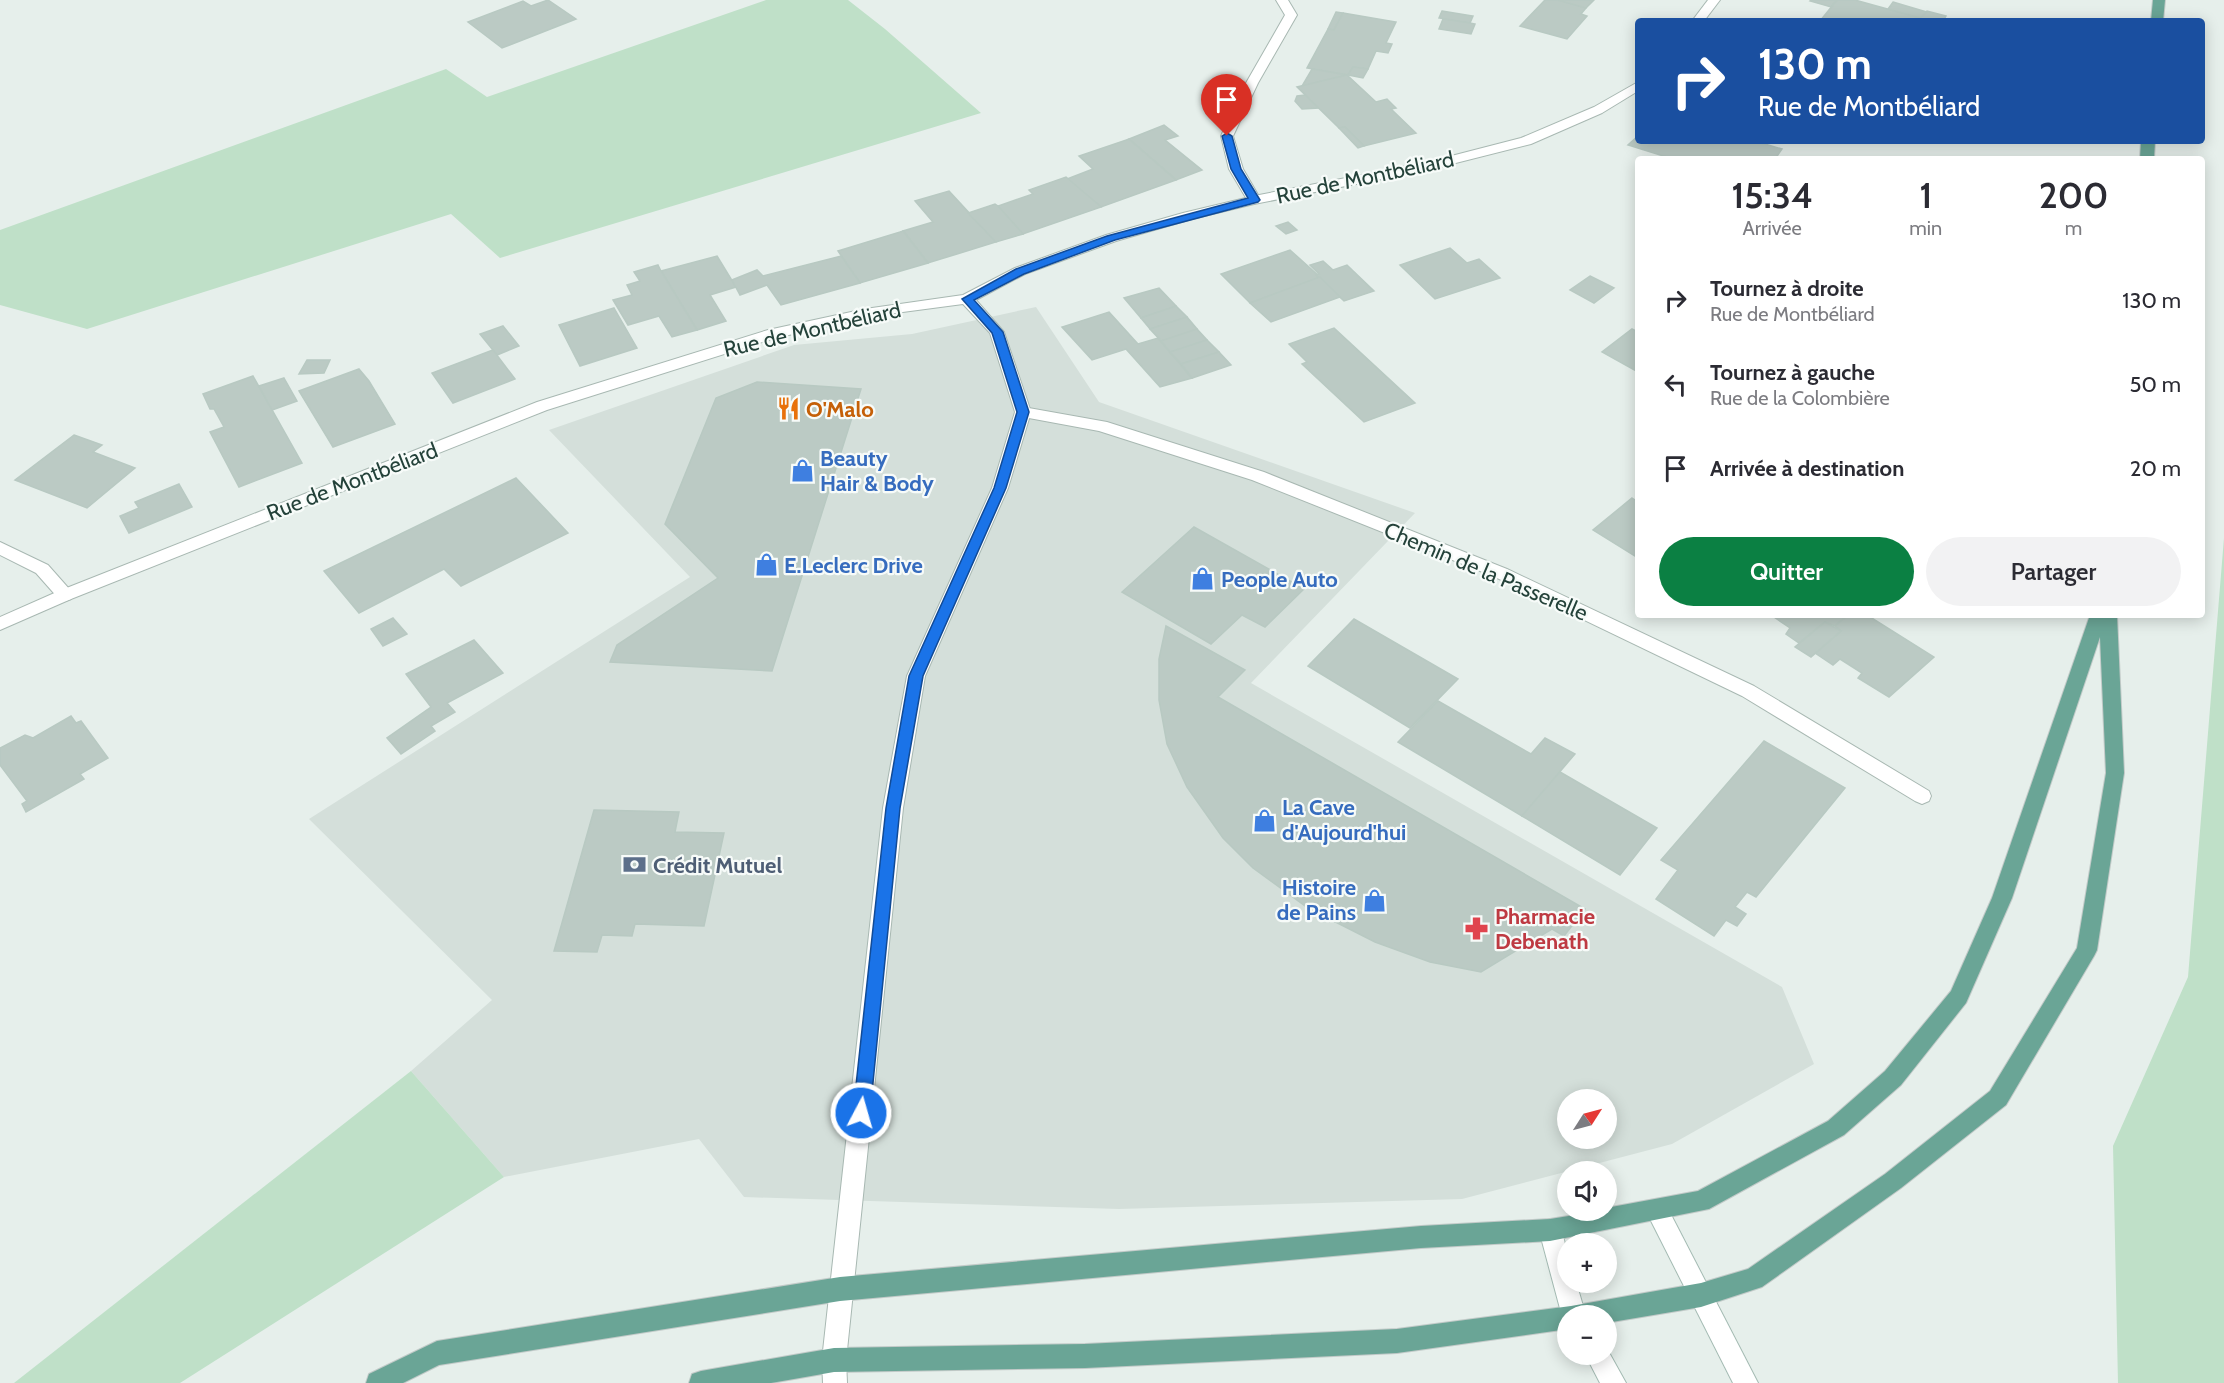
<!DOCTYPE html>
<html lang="fr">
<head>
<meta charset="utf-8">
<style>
  :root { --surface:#fff; --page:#f2f2f3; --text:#2b2b33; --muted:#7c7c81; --accent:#0b8043 }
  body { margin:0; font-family:Cabin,sans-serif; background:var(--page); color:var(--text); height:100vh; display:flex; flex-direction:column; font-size:22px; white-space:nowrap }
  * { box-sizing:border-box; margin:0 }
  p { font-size:20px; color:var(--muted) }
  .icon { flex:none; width:33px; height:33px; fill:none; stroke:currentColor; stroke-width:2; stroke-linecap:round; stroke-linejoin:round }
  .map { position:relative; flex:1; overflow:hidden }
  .details { position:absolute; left:1635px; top:156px; width:570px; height:462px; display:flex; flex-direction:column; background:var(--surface); border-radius:6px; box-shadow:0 3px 15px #0003 }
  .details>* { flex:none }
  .guide { position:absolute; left:1635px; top:18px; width:570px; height:126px; border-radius:6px; box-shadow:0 3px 15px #0003; background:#1a4fa0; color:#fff; overflow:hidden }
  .needle { width:39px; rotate:54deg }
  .buttons { position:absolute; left:1557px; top:1089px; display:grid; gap:12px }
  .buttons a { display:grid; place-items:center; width:60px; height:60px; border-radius:50%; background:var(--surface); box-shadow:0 3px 15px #0003; font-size:30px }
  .pin { position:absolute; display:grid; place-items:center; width:51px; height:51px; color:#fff; margin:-62px -26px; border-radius:50% 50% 50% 0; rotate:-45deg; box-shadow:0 0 6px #0007 }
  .pin .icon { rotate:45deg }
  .me { position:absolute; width:66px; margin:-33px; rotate:6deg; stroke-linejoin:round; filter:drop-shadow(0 0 4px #0008) }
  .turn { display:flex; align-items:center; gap:21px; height:126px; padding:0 24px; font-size:27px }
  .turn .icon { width:78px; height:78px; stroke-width:2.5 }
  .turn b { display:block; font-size:42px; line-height:51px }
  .eta { display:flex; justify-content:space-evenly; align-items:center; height:102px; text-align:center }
  .eta b { font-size:36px; font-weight:600; line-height:42px }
  .action { display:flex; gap:12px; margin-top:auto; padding:12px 24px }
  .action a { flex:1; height:69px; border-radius:36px; background:var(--accent); color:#fff; font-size:24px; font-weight:600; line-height:69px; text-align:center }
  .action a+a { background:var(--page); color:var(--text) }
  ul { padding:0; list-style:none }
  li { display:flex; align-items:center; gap:18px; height:84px; padding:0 24px }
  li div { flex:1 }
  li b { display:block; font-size:22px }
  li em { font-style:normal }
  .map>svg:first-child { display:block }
</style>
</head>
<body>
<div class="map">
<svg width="2224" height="1383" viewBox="0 0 2224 1383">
  <rect width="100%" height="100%" fill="#e6efeb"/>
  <path fill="#d4dfda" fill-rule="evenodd" d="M1036,307L1099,402L1415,513L1251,683L1782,987L1814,1064L1672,1144L1462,1199L1119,1209L744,1197L699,1139L504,1177L411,1071L492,1000L309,819L690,577L549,430L794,345L912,334ZM1568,1100H1606V1138H1568Z"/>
  <g fill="#bfe0c8">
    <polygon points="766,0 848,0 885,29 981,113 500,258 451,214 87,329 0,305 0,230 446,69 487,97"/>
    <polygon points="2224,538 2224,1383 2118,1383 2113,1146 2188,977"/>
    <polygon points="411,1071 504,1177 180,1383 14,1383"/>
  </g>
  <g fill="#bbcac4" stroke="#b8c9c2" stroke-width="1.5">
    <polygon points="548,0 576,19 502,48 468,22 523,1 531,6"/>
    <polygon points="1545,0 1558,0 1586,8 1581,14 1587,16 1567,39 1520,26"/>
    <polygon points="1558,0 1594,0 1586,8"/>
    <polygon points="1811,0 1837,0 1831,7 1810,1"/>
    <polygon points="1837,0 1855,0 1920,18 1927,11 1946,16 1943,21 1820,21"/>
    <polygon points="1893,2 1927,12 1920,18 1888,9"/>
    <polygon points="1442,11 1473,16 1470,23 1439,18"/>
    <polygon points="1336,12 1343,13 1334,30 1328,29"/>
    <polygon points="1343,13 1396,22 1386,43 1392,44 1388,53 1376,51 1368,69 1353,67 1348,75 1307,68 1328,29 1334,30"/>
    <polygon points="1443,19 1470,23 1475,24 1471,34 1439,29"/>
    <polygon points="1353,67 1368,69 1363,78 1348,75"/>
    <polygon points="1312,69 1347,75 1302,86"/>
    <polygon points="1347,75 1376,102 1387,99 1396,108 1391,109 1416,133 1364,146 1345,127 1339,128 1297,87"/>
    <polygon points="1305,95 1318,108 1302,109 1295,101 1297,96"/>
    <polygon points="1164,125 1178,136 1165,140 1202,170 1176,180 1129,139"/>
    <polygon points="1345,127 1364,146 1358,148 1339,128"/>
    <polygon points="1638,136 1638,141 1755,141 1782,149 1775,159 1673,159 1628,145"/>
    <polygon points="1129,139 1176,180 1101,207 1067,179 1093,169 1079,156"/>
    <polygon points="1066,177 1101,207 1023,234 998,206 1033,194 1029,190"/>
    <polygon points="949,191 996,242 928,263 903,231 933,222 915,201"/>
    <polygon points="995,204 998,206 1023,234 996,242 968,213"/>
    <polygon points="1288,222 1297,230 1286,234 1276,226"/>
    <polygon points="903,231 928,263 860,283 838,251"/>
    <polygon points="1450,248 1467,263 1479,259 1500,278 1435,299 1400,265"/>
    <polygon points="1290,250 1320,277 1250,303 1221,274"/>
    <polygon points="717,256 736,287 710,295 726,321 697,330 661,271"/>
    <polygon points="841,256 860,283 781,305 767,285 740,295 732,280 757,270 763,276"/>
    <polygon points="1323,261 1333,270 1347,265 1374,291 1344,301 1316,275 1319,274 1310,265"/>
    <polygon points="658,265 661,271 697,330 672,337 659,316 628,325 613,300 632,295 627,285 640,281 634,272"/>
    <polygon points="1590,276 1614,288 1594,303 1570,290"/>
    <polygon points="1320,277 1340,297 1271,322 1250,303"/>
    <polygon points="1159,288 1176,306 1141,318 1124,298"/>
    <polygon points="1176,306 1187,317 1150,329 1141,318"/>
    <polygon points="614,308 637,348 580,366 559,325"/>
    <polygon points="1109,312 1138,344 1158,338 1192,378 1160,387 1126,349 1092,360 1062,327"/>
    <polygon points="1187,317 1197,329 1161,341 1150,329"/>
    <polygon points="503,326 519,346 497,355 480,334"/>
    <polygon points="1334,328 1415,403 1364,422 1302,364 1307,362 1289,344"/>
    <polygon points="1197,329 1207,340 1170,352 1161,341"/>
    <polygon points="1632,329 1638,332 1638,372 1602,352"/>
    <polygon points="1207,340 1219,352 1181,364 1170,352"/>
    <polygon points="493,350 515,379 453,403 432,373"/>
    <polygon points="1219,352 1231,365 1192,378 1181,364"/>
    <polygon points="307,360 330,360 324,373 299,374"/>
    <polygon points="359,369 369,381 395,424 333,447 299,391"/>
    <polygon points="253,376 302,463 239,487 210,432 224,427 214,409 210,409 203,394"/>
    <polygon points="284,378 297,401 272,410 259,386"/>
    <polygon points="757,382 861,389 772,671 610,662 617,645 718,578 665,524 716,398"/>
    <polygon points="74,435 102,445 93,452 135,468 87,508 15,480"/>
    <polygon points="516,478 568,533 461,586 444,569 359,613 324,571"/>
    <polygon points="179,484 192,507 129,533 120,516 139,508 135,502"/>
    <polygon points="1632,498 1638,502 1638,558 1593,530"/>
    <polygon points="1194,527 1304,589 1265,627 1242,615 1211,644 1122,592"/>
    <polygon points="1771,615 1848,615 1835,626 1825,622 1799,643 1786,634 1790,628"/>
    <polygon points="1848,615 1867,615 1934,657 1889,697 1858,678 1862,673 1840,659 1833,665 1815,653 1841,631 1835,626"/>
    <polygon points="393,618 407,634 383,646 371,629"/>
    <polygon points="1354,619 1458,679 1410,728 1308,666"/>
    <polygon points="1825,622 1841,631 1811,657 1795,647"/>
    <polygon points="1166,626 1245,670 1218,697 1585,909 1564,936 1552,929 1481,972 1430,962 1375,942 1308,908 1253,868 1223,838 1187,787 1167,744 1159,700 1159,659"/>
    <polygon points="474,640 503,673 447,703 455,712 431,726 435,731 401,754 387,738 431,707 406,674"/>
    <polygon points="1438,701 1531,754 1545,738 1575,754 1522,816 1398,742"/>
    <polygon points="71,716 76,723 81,721 108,758 80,774 84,779 26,812 22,804 27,801 0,765 0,748 25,735 33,738"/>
    <polygon points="1764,741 1845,788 1756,897 1747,892 1735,907 1746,914 1737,926 1726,920 1714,936 1656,899 1678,870 1661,860"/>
    <polygon points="1560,772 1657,828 1620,875 1522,816"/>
    <polygon points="594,810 679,812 675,832 724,833 704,926 635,924 632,936 602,935 597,952 554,951"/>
  </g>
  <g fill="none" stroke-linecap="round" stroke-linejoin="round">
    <defs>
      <g id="minor">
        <polygon points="1276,0 1288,0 1297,15 1258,83 1233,136 1243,169 1261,200 1254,204 1249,203 1229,169 1221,136 1246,83 1285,15"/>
        <polygon points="1023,407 1107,422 1264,472 1507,569 1754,686 1929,791 1931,796 1929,801 1922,804 1915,801 1742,696 1495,577 1252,480 1099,431 1018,416 1015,412 1018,408"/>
        <polygon points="0,542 48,565 71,591 74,595 71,599 65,601 59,599 36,573 0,555"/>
        <polygon points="834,1348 843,1351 846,1360 847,1383 823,1383 822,1360 825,1351"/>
      </g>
      <g id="tertiary">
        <polygon points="1708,0 1720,0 1704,21 1692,21"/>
        <polygon points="1638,82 1638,91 1602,113 1531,144 1428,170 1254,204 1192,219 1116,241 1025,274 976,300 1004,332 1031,412 1008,488 925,676 903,808 846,1360 843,1369 834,1372 825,1369 822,1360 883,808 907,676 992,488 1015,412 990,333 963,304 865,317 772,339 547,410 71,599 0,630 0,617 59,591 537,402 768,330 865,309 963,295 1015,268 1106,235 1183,213 1254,196 1428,162 1521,138 1594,107"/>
      </g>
      <g id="secondary">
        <polygon points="1657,1200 1665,1203 1758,1383 1733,1383 1646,1211 1649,1203"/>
        <path d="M1550,1219L1558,1222C1567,1243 1568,1261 1568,1282H1576L1586,1316H1568V1325L1562,1316L1539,1230L1542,1222Z"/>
        <polygon points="1606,1347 1626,1383 1600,1383 1585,1354 1606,1354"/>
      </g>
      <g id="primary">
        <polygon points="2153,0 2165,0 2163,21 2151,21"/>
        <polygon points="2141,141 2155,141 2154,159 2140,159"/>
        <polygon points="2090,615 2117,615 2124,773 2097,950 2094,956 2006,1105 1901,1188 1762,1287 1701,1307 1606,1323 1606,1316 1568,1316 1568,1329 1397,1353 1085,1368 834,1372 771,1383 689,1383 692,1374 701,1371 834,1348 1085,1344 1397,1329 1571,1306 1701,1283 1748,1269 1885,1174 1990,1091 2077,948 2106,773 2100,637 2012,898 1966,1003 1901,1085 1844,1135 1709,1209 1550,1241 1421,1248 840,1301 439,1365 403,1383 366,1383 369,1374 437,1341 840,1277 1421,1226 1550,1219 1606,1210 1606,1208 1698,1191 1828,1121 1885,1071 1951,991 1992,898"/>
      </g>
    </defs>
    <use href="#minor" stroke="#a8b8b2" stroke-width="2"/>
    <use href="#tertiary" stroke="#a8b8b2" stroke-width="2"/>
    <use href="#secondary" stroke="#a4bbb3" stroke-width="2"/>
    <use href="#primary" stroke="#c2cac8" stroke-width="2"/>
    <use href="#minor" fill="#fff" fill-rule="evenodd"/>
    <use href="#tertiary" fill="#fff" fill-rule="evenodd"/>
    <use href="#secondary" fill="#fff" fill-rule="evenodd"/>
    <use href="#primary" fill="#6aa596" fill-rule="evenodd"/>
  </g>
  <polygon fill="#1a73e8" stroke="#114b97" stroke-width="1.5" points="1227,133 1232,136 1241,169 1260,200 1258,202 1115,240 1024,274 974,300 1003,332 1029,412 1006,488 923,676 900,808 870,1113 867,1118 861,1120 856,1118 853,1113 886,808 909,676 994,488 1017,412 992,333 962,299 1016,269 1107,236 1248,198 1231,169 1222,136"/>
  <defs>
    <symbol id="restaurant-bare" viewBox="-9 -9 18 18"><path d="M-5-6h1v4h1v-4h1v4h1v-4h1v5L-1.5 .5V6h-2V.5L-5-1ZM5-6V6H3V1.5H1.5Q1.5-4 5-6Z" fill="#e8710a" stroke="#f7fbf9" stroke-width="2.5" paint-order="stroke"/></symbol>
    <symbol id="shop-bare" viewBox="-9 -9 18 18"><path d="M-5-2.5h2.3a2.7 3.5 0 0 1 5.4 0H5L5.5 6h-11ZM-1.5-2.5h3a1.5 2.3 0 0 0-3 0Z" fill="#3f7fe0" stroke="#f7fbf9" stroke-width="2.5" paint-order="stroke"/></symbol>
    <symbol id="bank-bare" viewBox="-9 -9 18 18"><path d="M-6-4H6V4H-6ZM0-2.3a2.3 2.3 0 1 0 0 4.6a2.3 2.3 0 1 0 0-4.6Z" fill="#5c6f8a" stroke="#f7fbf9" stroke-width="2.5" paint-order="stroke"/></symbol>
    <symbol id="pharmacy-bare" viewBox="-9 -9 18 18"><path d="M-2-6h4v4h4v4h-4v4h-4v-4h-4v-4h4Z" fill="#e0444e" stroke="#f7fbf9" stroke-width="2.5" paint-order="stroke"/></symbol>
  </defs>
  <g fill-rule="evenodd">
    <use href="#restaurant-bare" x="772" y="392" width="33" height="33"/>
    <use href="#shop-bare" x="786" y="454" width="33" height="33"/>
    <use href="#shop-bare" x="750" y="548" width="33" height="33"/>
    <use href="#shop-bare" x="1186" y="562" width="33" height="33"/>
    <use href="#shop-bare" x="1248" y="804" width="33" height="33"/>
    <use href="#bank-bare" x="618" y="848" width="33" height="33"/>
    <use href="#shop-bare" x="1358" y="884" width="33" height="33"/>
    <use href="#pharmacy-bare" x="1460" y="912" width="33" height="33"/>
  </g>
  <g text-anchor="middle" stroke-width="4.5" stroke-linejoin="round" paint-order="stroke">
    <g font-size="22" fill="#24423a" stroke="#f7fbf9">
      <text transform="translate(1365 177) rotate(-12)" y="8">Rue de Montbéliard</text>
      <text transform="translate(812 329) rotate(-13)" y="8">Rue de Montbéliard</text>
      <text transform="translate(352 481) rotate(-21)" y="8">Rue de Montbéliard</text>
      <text transform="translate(1486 571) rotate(23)" y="8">Chemin de la Passerelle</text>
    </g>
    <g font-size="22" font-weight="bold" fill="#c56008" stroke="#f7fbf9" text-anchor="start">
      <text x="806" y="417">O'Malo</text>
    </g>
    <g font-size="22" font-weight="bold" fill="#366cbe" stroke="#f7fbf9" text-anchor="start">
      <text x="820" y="466">Beauty<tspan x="820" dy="25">Hair &amp; Body</tspan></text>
      <text x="784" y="573">E.Leclerc Drive</text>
      <text x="1221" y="587">People Auto</text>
      <text x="1282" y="815">La Cave<tspan x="1282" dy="25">d'Aujourd'hui</tspan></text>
      <text x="1356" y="895" text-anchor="end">Histoire<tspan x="1356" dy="25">de Pains</tspan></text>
    </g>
    <g font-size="22" font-weight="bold" fill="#4e5e75" stroke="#f7fbf9" text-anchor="start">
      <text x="653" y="873">Crédit Mutuel</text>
    </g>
    <g font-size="22" font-weight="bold" fill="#be3a42" stroke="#f7fbf9" text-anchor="start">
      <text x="1495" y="924">Pharmacie<tspan x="1495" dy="25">Debenath</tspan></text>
    </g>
  </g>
</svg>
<div class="buttons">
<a><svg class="needle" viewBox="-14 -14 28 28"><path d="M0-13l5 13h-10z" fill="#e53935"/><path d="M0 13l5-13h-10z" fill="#7c7c81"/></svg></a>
<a><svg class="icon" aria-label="sound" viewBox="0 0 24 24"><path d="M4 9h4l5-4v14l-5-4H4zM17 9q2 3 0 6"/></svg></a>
<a>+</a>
<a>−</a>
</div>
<div class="pin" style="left:1227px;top:136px;background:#d93025"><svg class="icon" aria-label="arrive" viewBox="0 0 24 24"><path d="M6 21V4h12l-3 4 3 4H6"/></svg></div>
<svg class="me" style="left:861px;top:1113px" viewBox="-20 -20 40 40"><circle r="17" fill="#1a73e8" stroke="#fff" stroke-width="3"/><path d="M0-11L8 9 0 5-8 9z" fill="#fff"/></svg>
<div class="guide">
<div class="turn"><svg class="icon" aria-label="right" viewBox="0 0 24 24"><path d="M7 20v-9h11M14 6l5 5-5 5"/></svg><div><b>130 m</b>Rue de Montbéliard</div></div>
</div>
<section class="details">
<div class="eta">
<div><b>15:34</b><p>Arrivée</p></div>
<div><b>1</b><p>min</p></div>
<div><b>200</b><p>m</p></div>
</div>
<ul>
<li><svg class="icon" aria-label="right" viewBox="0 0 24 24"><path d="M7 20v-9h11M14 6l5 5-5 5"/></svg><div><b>Tournez à droite</b><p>Rue de Montbéliard</p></div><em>130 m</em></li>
<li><svg class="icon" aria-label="left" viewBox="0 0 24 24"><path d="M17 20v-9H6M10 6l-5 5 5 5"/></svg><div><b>Tournez à gauche</b><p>Rue de la Colombière</p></div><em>50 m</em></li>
<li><svg class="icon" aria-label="arrive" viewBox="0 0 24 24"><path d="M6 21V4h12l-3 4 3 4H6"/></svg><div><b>Arrivée à destination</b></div><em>20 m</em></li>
</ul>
<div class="action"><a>Quitter</a><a>Partager</a></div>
</section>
</div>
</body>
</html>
